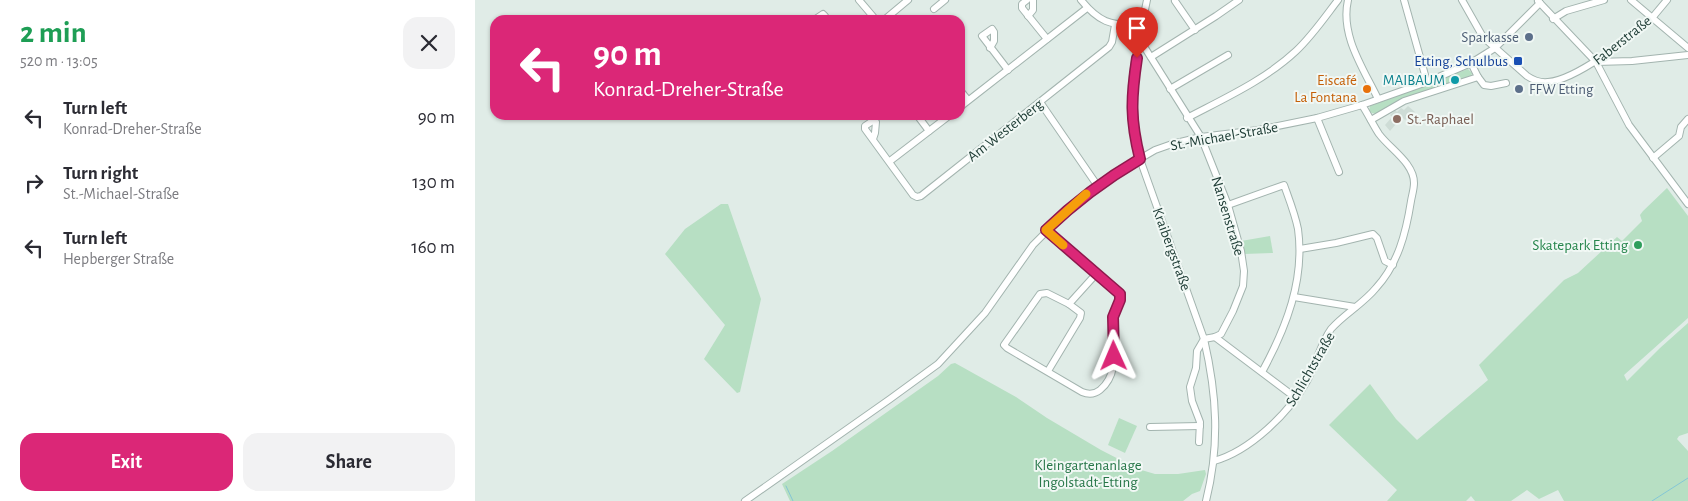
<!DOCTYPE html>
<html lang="en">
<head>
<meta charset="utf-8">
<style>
  :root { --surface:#fff; --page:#f2f2f3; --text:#2b2b33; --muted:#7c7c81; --accent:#db2777 }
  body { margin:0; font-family:"Alegreya Sans",sans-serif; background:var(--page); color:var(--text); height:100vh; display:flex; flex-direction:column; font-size:19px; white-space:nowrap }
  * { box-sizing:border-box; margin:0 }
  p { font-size:16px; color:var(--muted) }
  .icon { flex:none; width:28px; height:28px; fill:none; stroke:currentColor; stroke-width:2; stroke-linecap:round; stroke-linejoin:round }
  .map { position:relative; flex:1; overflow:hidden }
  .panel { display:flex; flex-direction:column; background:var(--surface); width:475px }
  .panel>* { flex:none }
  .hud { position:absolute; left:15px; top:15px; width:475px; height:105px; border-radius:15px; box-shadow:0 1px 4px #0004; background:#db2777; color:#fff; overflow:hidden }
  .pin { position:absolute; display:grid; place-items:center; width:42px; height:42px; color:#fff; margin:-51px -21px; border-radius:50% 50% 50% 0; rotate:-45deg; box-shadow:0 0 5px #0007 }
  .pin .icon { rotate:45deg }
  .me { position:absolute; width:55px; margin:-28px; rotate:359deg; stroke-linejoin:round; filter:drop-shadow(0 0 4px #0008) }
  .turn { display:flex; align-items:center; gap:18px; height:105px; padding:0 20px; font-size:22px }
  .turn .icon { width:65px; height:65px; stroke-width:2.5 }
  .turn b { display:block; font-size:35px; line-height:42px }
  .round { display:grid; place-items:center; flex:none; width:52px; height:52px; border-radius:15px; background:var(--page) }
  .summary { display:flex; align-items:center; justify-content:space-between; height:85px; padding:0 20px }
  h1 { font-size:30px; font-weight:700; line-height:38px; color:#1e9e55 }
  .primary-button { display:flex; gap:10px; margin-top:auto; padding:10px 20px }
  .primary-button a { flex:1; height:58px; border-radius:15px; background:var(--accent); color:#fff; font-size:20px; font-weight:700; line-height:58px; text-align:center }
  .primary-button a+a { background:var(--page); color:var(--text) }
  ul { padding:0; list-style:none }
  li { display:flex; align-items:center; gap:15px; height:65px; padding:0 20px }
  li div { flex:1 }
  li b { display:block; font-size:19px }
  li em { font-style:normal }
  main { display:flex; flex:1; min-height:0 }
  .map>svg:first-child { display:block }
</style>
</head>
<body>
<main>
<section class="panel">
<div class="summary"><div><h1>2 min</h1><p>520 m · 13:05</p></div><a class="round"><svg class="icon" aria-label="close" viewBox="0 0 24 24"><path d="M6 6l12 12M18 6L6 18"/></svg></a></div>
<ul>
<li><svg class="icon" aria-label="left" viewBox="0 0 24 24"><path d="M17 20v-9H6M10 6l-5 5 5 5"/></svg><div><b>Turn left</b><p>Konrad-Dreher-Straße</p></div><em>90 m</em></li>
<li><svg class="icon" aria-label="right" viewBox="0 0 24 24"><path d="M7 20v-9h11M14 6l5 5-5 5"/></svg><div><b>Turn right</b><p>St.-Michael-Straße</p></div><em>130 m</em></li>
<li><svg class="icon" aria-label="left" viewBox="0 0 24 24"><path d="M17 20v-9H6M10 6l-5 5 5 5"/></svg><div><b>Turn left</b><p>Hepberger Straße</p></div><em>160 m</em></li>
</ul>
<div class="primary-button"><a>Exit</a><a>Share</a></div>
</section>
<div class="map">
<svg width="1213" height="501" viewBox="0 0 1213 501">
  <rect width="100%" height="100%" fill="#e0ece7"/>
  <polygon fill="#cedcd6" points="933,106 940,112 930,120 928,118 924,122 921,120 919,122 921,124 915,131 910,125 917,117 915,115 920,110 922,112 926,108 929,110"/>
  <g fill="#b7dfc3">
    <polygon points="993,69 997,73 996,77 901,114 897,113 894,111 895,106"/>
    <polygon points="1192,188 1213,216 1213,318 1149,375 1152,381 1185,348 1213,323 1213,433 1204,436 1202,439 1213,451 1213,501 1089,501 1083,490 1064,499 1052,490 1036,501 1000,501 996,496 991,501 912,501 922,490 854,425 895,384 921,419 942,440 1013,380 1004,365 1089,280 1103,273 1142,237 1147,241 1167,221 1165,215 1168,211"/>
    <polygon points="246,204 253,204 286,299 265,392 262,393 229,359 250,325 190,254 210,229"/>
    <polygon points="795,236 798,253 769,254 766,241"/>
    <polygon points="480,363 541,397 572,418 626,450 663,469 680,474 703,474 730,470 731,474 725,491 717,494 708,501 315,501 307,484 357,451 463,376 476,364"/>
    <polygon points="644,418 662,426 650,453 633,445"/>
  </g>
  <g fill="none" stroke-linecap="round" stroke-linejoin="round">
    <g stroke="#84c6d5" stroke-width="1">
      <polyline points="311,486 318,501"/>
      <polyline points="1177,501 1213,478"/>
    </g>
    <defs>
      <g id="minor">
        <polyline points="384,0 401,20"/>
        <polyline points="552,0 547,4 547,8 572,39"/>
        <path d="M606,0C626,25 637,24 667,27"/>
        <path d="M672,0C665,35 653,81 657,116C658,132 662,147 666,162L729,339C742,395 745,445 731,501"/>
        <path d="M873,0C865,35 888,68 903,99"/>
        <polyline points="929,0 952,82"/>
        <path d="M987,0L1008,37L1052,76C1058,80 1065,83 1073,82C1101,80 1156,37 1177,18C1182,12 1187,6 1192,0"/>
        <polyline points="1156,0 1213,48"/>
        <polyline points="700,1 720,30"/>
        <polyline points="1063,1 1121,62 1154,125 1213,204"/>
        <polyline points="459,9 470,0"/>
        <polyline points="553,16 558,10 558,0"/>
        <polyline points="1078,19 1091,11 1129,0"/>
        <polyline points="339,20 348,14 350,16 350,20"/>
        <polyline points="409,20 433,0"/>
        <polyline points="664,44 670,48 726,137 753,205 766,251 769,271 768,286 758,311 746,334 740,337 729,339 722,351 721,368 715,387 717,401 725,422 724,442"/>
        <polyline points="515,48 519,41 519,32 517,29 507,36 533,70"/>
        <polyline points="676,57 741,16 764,0"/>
        <polyline points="1121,62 1157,61 1213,55"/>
        <polyline points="1003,77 1009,85 1016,86 1031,83"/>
        <polyline points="695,89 753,55"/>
        <polyline points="485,90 493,100"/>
        <polyline points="565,102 622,185"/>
        <polyline points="485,107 612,8"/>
        <polyline points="442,115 454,131"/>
        <path d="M712,118C750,98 790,80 821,51C837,36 850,17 863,0"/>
        <polyline points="842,118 864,172"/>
        <polyline points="896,120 929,101 1003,77 996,63"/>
        <polyline points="398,139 400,133 401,122 399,120 390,126 390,129 438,195 442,197 446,196 634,47 637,42 640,25"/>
        <polyline points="1178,158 1204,136 1206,127 1213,119"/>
        <polyline points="415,161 475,115"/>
        <path d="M753,205L809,185C814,199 820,214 823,229C830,280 811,328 787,372"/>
        <path d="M571,230L644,292L646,296C645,304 638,310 638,318C636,341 647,372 625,390C620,394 614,395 607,392L532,348L529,345L565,294L572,293L594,304"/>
        <polyline points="825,249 861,243 898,234 902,238 910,261 918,265"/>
        <polyline points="819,297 880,307"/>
        <polyline points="740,337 821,398"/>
        <polyline points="573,371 605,318 606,313 594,304 622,273"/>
        <polyline points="675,427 725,426"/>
        <path d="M739,461C775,451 814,413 832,381C841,365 845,344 856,329C869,314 888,304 901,288C923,264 931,233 936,201C937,195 939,189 939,183C939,163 915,149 904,134C898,125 893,114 887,105"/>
        <polyline points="270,501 415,399 463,364 510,313 558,245 602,201 644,171 680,150 697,144 726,137 783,130 842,118 887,105 952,82 996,63 1020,48 1065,3"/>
      </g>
    </defs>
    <use href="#minor" stroke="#a3b4af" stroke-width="8"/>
    <use href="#minor" stroke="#fff" stroke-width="6"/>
  </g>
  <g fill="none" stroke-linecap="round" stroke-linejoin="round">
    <defs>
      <path id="route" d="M639,356L638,317L645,300V294L571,230C601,201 629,180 665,159C655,119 656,98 662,58"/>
    </defs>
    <use href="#route" stroke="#8e194d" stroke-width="12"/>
    <use href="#route" stroke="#db2777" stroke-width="9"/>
    <polyline stroke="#f59e0b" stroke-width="9" points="588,245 571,230 611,194"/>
  </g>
  <g fill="#5c6f8a" stroke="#f1f8f5" stroke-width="2">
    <circle cx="1054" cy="37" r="5"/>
    <circle cx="1044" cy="89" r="5"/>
  </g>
  <rect fill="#1a4fb4" stroke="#f1f8f5" stroke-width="2" x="1038" y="56" width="10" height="10" rx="2.5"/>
  <circle fill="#0f9aa8" stroke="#f1f8f5" stroke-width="2" cx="980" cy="80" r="5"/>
  <circle fill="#e8710a" stroke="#f1f8f5" stroke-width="2" cx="892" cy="89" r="5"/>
  <circle fill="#8d6e63" stroke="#f1f8f5" stroke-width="2" cx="922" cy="119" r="5"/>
  <circle fill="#2e9e5b" stroke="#f1f8f5" stroke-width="2" cx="1163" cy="245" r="5"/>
  <g text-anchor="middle" stroke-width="4" stroke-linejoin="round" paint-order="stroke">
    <g font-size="15" fill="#4e5e75" stroke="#f1f8f5" text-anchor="end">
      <text x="1044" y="42">Sparkasse</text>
      <text x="1054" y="94" text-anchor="start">FFW Etting</text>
    </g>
    <g font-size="15" fill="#203e37" stroke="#f1f8f5">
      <text transform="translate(1147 40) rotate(-38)" y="5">Faberstraße</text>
      <text transform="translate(530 130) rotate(-38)" y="5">Am Westerberg</text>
      <text transform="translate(749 136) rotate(-10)" y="5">St.-Michael-Straße</text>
      <text transform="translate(753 216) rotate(73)" y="5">Nansenstraße</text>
      <text transform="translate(697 249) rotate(70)" y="5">Kraibergstraße</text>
      <text transform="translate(835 369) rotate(-60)" y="5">Schlichtstraße</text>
    </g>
    <g font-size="15" fill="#164399" stroke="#f1f8f5" text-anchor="end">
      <text x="1033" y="66">Etting, Schulbus</text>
    </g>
    <g font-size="15" fill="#c56008" stroke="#f1f8f5" text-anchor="end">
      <text x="882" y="85">Eiscafé<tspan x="882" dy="17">La Fontana</tspan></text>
    </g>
    <g font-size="15" fill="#0d838f" stroke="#f1f8f5" text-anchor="end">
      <text x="970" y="85">MAIBAUM</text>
    </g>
    <g font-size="15" fill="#785e54" stroke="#f1f8f5" text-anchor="start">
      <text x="932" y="124">St.-Raphael</text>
    </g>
    <g font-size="15" fill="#27864d" stroke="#f1f8f5" text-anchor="end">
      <text x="1153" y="250">Skatepark Etting</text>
    </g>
    <g font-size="15" fill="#277749" stroke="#f1f8f5">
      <text x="613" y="470">Kleingartenanlage<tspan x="613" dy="17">Ingolstadt-Etting</tspan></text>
    </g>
  </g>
</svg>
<div class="pin" style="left:662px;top:58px;background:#d93025"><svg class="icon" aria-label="arrive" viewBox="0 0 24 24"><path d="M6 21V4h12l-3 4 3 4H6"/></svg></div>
<svg class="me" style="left:639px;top:356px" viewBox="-20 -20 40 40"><path d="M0-17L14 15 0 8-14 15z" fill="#db2777" stroke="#fff" stroke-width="4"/></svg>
<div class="hud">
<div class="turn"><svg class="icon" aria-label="left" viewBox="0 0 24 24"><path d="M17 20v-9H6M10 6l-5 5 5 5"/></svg><div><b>90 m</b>Konrad-Dreher-Straße</div></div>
</div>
</div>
</main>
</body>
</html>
